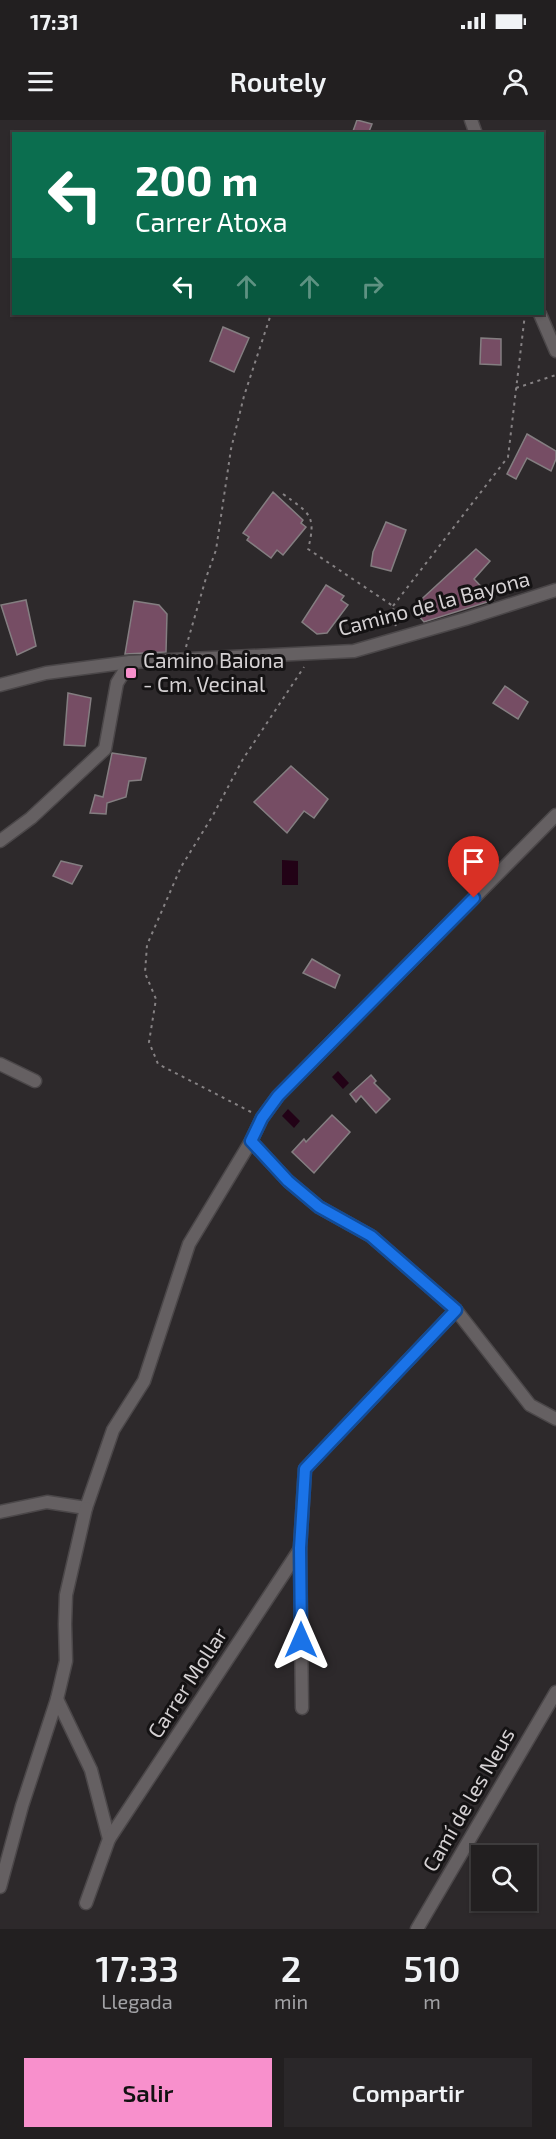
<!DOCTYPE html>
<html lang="es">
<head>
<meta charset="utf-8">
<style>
  :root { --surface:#221f20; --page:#2a2729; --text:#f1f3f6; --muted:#a2a2a5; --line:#3f3d3e; --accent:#f890cc }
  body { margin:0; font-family:"Exo 2",sans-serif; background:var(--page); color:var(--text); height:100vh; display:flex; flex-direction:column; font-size:22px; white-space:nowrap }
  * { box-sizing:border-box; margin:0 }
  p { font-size:20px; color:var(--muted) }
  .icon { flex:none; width:33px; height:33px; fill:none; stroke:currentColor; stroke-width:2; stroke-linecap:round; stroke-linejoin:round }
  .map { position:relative; height:1809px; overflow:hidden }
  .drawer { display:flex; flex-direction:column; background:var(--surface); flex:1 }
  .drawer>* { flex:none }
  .hud { position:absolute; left:12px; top:12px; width:532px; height:183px; border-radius:0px; box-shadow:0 2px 4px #0004,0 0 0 2px var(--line); background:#0b6e4f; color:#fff; overflow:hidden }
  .tools { position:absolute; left:471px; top:1725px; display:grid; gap:12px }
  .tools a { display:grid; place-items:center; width:66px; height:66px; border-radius:0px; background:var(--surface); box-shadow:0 2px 4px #0004,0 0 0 2px var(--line); font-size:30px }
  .pin { position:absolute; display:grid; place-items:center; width:51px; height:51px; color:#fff; margin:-62px -26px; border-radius:50% 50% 50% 0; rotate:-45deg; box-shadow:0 0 6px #0007 }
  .pin .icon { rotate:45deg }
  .me { position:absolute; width:66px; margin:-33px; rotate:0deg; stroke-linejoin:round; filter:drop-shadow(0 0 4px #0008) }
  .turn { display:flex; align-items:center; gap:21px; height:126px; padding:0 24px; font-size:27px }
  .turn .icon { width:78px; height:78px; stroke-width:2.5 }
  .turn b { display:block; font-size:42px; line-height:51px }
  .lanes { display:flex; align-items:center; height:57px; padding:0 24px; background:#0003; justify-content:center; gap:30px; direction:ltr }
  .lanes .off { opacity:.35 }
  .eta { display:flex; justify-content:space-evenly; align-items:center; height:102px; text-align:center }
  .eta b { font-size:36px; font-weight:600; line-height:42px }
  .action { display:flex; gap:12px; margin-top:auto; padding:12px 24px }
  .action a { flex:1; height:69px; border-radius:0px; background:var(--accent); color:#111; font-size:24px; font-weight:600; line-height:69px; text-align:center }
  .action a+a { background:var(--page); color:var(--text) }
  .status { display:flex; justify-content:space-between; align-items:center; height:42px; padding:0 30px; background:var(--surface); direction:ltr }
  .status svg { height:16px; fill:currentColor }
  header { display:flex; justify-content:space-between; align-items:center; height:78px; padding:0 24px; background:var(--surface); font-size:27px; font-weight:600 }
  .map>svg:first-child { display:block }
</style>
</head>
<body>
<div class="status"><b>17:31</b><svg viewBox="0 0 49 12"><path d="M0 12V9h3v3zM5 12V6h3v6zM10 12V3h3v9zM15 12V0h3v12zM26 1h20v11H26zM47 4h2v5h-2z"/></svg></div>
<header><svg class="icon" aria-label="menu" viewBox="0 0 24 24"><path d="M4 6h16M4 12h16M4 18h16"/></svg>Routely<svg class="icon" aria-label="person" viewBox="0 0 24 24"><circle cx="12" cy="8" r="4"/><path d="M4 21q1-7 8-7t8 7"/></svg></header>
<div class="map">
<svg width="556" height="1809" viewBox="0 0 556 1809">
  <rect width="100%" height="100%" fill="#2d292b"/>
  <g fill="#220216">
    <polygon points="282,740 298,741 298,765 282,765"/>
    <polygon points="338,951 349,963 343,969 332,957"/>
    <polygon points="288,989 300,1001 294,1008 282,996"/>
  </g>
  <g fill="#764d64" stroke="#847e81" stroke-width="1.5">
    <polygon points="357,0 372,4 368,14 352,14"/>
    <polygon points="223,207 249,218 234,252 210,241"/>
    <polygon points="481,218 501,219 501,245 480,244"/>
    <polygon points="527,314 556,331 556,339 551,351 527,338 516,359 507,354"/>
    <polygon points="273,372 303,400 301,403 306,407 283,435 277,430 271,438 247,420 249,417 243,413"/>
    <polygon points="386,402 406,410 391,451 371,446 373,432"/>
    <polygon points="476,429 490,441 474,459 494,480 424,502 412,488"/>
    <polygon points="326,465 344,476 341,480 348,485 327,513 317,514 302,502"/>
    <polygon points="26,480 36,526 17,535 1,485"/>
    <polygon points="134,481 159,485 167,494 166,532 125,534"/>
    <polygon points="505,566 528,582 518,599 493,583"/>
    <polygon points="68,573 91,578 85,626 64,625"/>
    <polygon points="112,633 146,638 141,660 129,661 126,677 107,683 106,694 90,693 95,675 103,677"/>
    <polygon points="291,646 328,679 314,698 304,691 287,713 254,682"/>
    <polygon points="61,741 82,746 72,764 53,756"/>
    <polygon points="312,839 340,855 335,868 303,853"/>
    <polygon points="371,955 376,961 374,963 390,979 376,993 361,976 356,982 350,974"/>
    <polygon points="332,995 350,1012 314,1053 292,1032 304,1019 306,1022"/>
  </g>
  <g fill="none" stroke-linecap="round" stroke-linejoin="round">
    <defs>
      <g id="minor">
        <polyline points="471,0 476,14"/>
        <polyline points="540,194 556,231"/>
        <polyline points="0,565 46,553 130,542 354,531 465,499 556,470"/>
        <polyline points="0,721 31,698 105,629 117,563 130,542"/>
        <polyline points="0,944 35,961"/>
        <polyline points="251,1021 288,1061 319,1087 371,1116 456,1190 530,1285 556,1299"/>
        <polyline points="0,1392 47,1382 86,1388 113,1310 144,1261 189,1124 251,1021 262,998 278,976 556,695"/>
        <polyline points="57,1579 91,1650 109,1719 86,1783"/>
        <polyline points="302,1588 300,1428 305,1349 456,1190"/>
        <polyline points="109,1719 300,1429"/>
        <polyline points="0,1767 22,1686 57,1579 66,1541 65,1504 66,1475 86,1388"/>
        <polyline points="417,1809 556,1572"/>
      </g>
    </defs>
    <use href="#minor" stroke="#4b4749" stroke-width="15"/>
    <g stroke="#868284" stroke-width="2" stroke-dasharray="3 4.5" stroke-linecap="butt">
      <polyline points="516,268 556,255"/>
      <path d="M283,374C309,393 317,395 308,429L393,486L396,508"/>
      <polyline points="393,486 508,337 525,194"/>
      <polyline points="186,527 206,458 216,430 231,329 244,276 271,194"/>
      <polyline points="251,992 158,944 149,922 156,879 145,853 147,825 181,747 212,697 243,639 304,547"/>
    </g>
    <use href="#minor" stroke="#656062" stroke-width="12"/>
  </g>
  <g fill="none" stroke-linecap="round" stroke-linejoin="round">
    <defs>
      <polyline id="route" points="301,1520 300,1428 305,1349 456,1190 371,1116 319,1087 288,1061 251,1021 262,998 278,976 474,778"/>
    </defs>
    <use href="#route" stroke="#114b97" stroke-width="15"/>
    <use href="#route" stroke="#1a73e8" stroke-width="10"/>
  </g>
  <rect fill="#f890cc" stroke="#141213" stroke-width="2" x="125" y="547" width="12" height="12" rx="3"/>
  <g text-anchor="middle" stroke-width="6" stroke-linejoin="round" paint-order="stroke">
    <g font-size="21" fill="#d5d1d3" stroke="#141213">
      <text transform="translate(434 484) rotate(-15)" y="7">Camino de la Bayona</text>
      <text transform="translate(188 1563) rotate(-57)" y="7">Carrer Mollar</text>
      <text transform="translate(469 1680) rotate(-60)" y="7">Camí de les Neus</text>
    </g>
    <g font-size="21" fill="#d5d1d3" stroke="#141213" text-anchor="start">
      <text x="143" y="548">Camino Baiona<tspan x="143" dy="24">- Cm. Vecinal</tspan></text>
    </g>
  </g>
</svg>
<div class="tools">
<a><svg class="icon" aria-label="search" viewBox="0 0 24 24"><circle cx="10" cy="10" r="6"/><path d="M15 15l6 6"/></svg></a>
</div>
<div class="pin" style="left:474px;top:778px;background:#d93025"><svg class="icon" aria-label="arrive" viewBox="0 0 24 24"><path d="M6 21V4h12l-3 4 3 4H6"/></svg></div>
<svg class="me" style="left:301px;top:1520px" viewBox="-20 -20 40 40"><path d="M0-17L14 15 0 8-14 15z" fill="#1a73e8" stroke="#fff" stroke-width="4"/></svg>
<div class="hud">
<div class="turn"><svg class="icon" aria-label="left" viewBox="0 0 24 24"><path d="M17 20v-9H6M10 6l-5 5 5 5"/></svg><div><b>200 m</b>Carrer Atoxa</div></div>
<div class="lanes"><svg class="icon" aria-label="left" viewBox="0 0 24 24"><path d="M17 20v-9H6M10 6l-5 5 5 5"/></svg><svg class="icon off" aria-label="ahead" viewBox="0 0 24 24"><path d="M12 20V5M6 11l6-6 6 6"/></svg><svg class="icon off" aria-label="ahead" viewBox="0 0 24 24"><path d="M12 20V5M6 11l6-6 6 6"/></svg><svg class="icon off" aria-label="right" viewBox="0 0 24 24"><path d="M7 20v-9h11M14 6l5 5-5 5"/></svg></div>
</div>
</div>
<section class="drawer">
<div class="eta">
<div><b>17:33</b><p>Llegada</p></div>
<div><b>2</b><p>min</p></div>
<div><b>510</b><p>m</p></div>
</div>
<div class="action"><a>Salir</a><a>Compartir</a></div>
</section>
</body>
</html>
